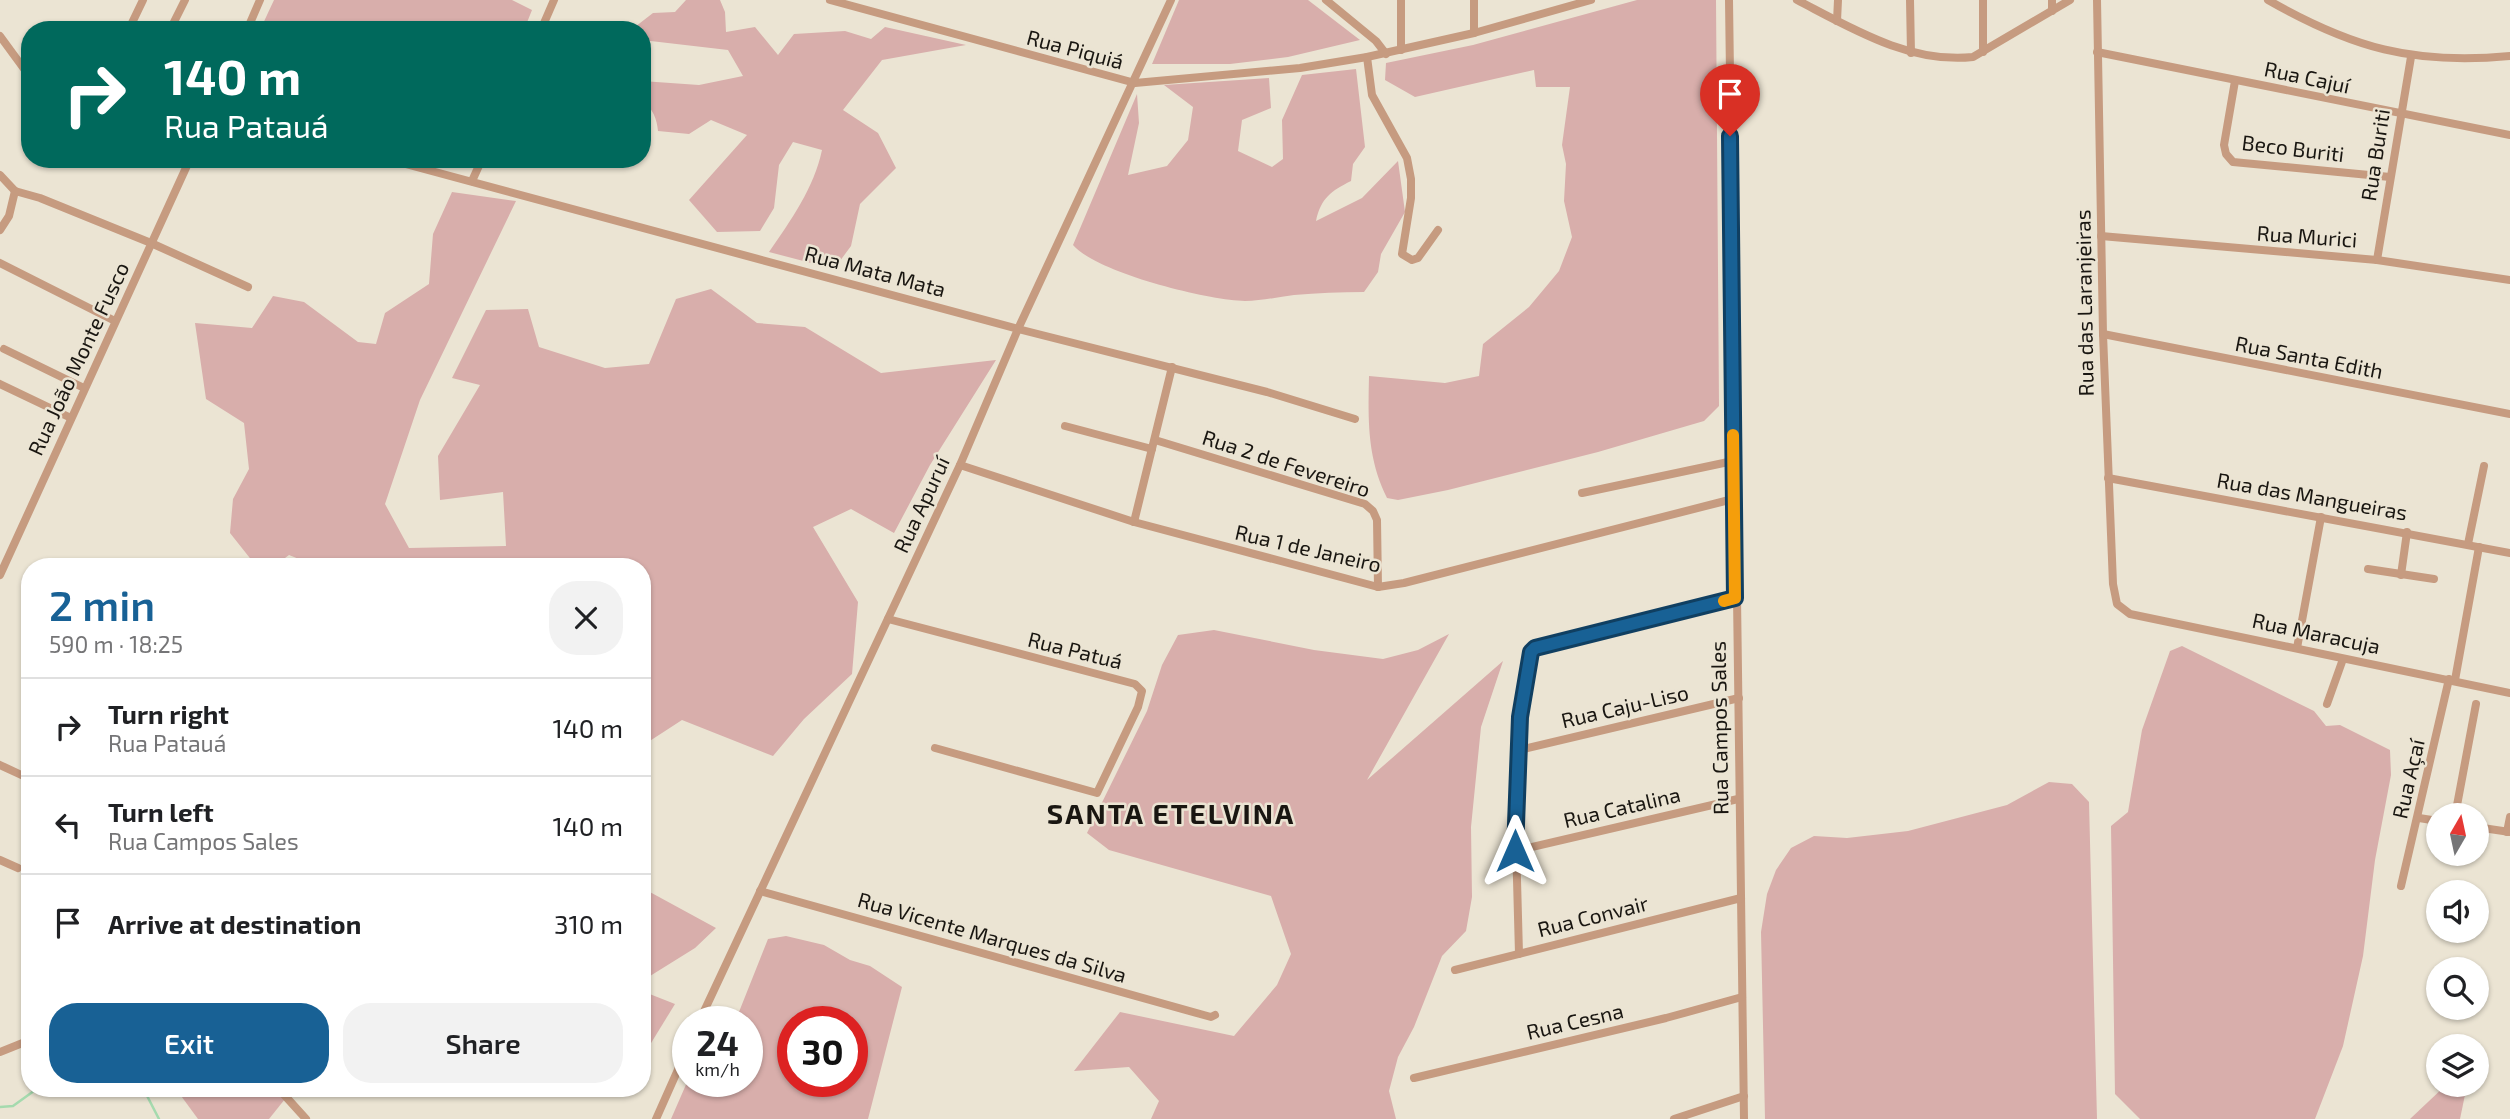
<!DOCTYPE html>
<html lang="en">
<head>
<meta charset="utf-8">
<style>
  :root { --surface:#fff; --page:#f2f2f2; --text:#202124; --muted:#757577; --line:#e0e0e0; --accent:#186195 }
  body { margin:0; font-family:"Exo 2",sans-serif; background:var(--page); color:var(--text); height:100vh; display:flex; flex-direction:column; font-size:26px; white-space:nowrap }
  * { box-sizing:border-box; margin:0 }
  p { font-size:23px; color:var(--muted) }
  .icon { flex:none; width:38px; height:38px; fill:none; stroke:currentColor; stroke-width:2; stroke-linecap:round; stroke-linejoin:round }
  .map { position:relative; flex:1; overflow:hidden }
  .drawer { position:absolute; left:21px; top:558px; width:630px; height:539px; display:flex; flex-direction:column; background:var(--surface); border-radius:28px; box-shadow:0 2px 5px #0004 }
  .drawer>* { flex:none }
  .hud { position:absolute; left:21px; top:21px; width:630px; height:147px; border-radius:28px; box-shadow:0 2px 5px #0004; background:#00695c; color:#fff; overflow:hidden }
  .needle { width:46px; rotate:9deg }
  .controls { position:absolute; left:2426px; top:803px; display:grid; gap:14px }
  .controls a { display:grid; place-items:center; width:63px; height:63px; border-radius:50%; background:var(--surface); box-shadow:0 2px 5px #0004; font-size:35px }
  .speed { position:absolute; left:672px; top:1006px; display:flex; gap:14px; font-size:35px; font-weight:700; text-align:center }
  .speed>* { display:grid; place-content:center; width:91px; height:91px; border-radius:50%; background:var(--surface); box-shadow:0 2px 5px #0004; line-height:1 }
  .speed small { font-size:18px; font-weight:400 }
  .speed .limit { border:10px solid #d22; background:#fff; color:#111 }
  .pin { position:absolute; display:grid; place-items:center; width:60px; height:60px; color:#fff; margin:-72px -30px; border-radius:50% 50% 50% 0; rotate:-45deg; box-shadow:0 0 7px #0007 }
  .pin .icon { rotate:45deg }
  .me { position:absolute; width:77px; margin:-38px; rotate:0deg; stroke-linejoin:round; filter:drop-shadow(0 0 5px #0008) }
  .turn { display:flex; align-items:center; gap:24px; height:147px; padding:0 28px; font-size:32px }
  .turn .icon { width:91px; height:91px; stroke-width:2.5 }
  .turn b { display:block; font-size:49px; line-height:60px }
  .round { display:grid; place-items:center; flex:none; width:74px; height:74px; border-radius:28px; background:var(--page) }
  .head { display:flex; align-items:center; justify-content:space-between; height:119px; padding:0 28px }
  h1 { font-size:42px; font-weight:600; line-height:52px; color:var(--accent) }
  .cta { display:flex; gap:14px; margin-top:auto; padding:14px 28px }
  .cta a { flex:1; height:80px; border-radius:28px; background:var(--accent); color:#fff; font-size:28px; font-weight:600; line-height:80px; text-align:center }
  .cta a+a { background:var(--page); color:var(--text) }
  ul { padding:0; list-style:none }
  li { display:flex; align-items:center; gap:21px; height:98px; padding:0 28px; border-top:2px solid var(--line) }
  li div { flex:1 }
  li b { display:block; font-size:26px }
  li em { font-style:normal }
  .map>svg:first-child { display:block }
</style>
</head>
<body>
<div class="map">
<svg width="2510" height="1119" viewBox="0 0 2510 1119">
  <rect width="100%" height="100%" fill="#ebe4d3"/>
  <g fill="#d8aeab" fill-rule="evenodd">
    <polygon points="274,0 512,0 532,10 524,30 260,30"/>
    <path d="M686,0H720L725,12L726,32L755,27L778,55L794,34L845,31L871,39L885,27L966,45L882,60L843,110L878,133L896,168L860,204L851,246L834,269L769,252C791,220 814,188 822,150L793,142L779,165L774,208L760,231L717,232L689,200L747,135L711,120L689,134L658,131C657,120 653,107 642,102V81L699,85L743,76L728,50L642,40V30H631L653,13L675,12Z"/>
    <polygon points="1179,0 1308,0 1360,40 1288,57 1230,64 1152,64"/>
    <path d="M1637,0H1716L1719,406L1704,421L1598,452L1448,490L1398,500L1387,498C1367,458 1368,420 1369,376L1445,383L1479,376L1483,344L1529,307L1559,271L1572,237L1564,201L1566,164L1562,145L1570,87H1536L1534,70L1415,97L1385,80L1386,63L1473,45Z"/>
    <path d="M1356,69L1365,147L1353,164L1351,181C1331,191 1321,198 1316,221L1362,198L1398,161L1405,212L1381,254L1378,272L1364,292C1341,292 1317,293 1294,295C1278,297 1261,301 1245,301C1207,300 1097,273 1073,245L1137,94L1139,123L1128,175L1167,166L1188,140L1193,107L1164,85L1269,78L1271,108L1242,120L1238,151L1272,167L1283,159L1282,120L1302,75Z"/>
    <polygon points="452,192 516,201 420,400 385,504 409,548 506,546 503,492 440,500 438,456 480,385 452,378 486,310 528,309 539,347 605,368 649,364 676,299 711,289 757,323 805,327 881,373 996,360 930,465 894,533 851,509 813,527 858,602 852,674 804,719 773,756 682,720 642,746 642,567 319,567 289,555 273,567 257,567 230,533 233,499 249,469 244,423 206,399 195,323 252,328 273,296 304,302 358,342 376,344 385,313 429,284 433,234"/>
    <polygon points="1214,630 1314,650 1383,659 1418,650 1449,634 1367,780 1503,661 1481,727 1471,827 1472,897 1466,931 1442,956 1414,1027 1398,1057 1389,1091 1396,1119 1151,1119 1159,1101 1129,1067 1074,1071 1120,1012 1234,1036 1277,985 1291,954 1271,896 1109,850 1087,833 1147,711 1162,665 1178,635"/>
    <polygon points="2182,646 2314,711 2326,726 2340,725 2390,750 2391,775 2375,860 2363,956 2343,1046 2315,1119 2140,1119 2115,1094 2111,826 2128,812 2142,730 2170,651"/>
    <polygon points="2049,782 2072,784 2089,802 2097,1119 1765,1119 1761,932 1767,894 1776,870 1791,848 1814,836 1847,838 1908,831 2007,805"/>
    <polygon points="642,857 648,891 716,928 695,948 642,981"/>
    <path d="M786,936L824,945L850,960L870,966L902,987L868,1119H671L688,1080L747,1082V1022H735L768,939ZM852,1022V1082H793V1022Z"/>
    <polygon points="642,991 675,1004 648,1048 642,1047"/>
    <polygon points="2446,1085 2467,1085 2460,1119 2410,1119"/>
    <polygon points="176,1089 293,1089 269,1119 198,1119"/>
  </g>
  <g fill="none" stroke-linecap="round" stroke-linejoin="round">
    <g stroke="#a5daae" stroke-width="2.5">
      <polyline points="143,1088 159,1119"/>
      <polyline points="0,1107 13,1106 38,1088"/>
    </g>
    <g stroke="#c69b80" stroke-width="8">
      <polyline points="830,0 1135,83 1300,68 1367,57 1474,33 1591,0"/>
      <polyline points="1326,0 1376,41 1386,54"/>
      <polyline points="1474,0 1474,33"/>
      <polyline points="1729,0 1744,1119"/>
      <path d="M1797,0C1851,28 1910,64 1973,57L2070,0"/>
      <polyline points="1910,0 1911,53"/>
      <polyline points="1983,0 1983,52"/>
      <polyline points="2097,0 2103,334 2113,584 2117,604 2130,614 2510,693"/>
      <path d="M2268,0C2352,48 2413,65 2510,56"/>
      <polyline points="2052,11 2052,0"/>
      <polyline points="1837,21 1838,0"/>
      <polyline points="131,25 143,0"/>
      <polyline points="170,30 185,0"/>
      <polyline points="247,30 260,0"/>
      <polyline points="541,30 554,0"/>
      <polyline points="0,36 30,77"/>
      <polyline points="1401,50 1401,0"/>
      <polyline points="2097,52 2510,135"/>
      <polyline points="1367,57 1372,95 1407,158 1411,179 1411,198 1402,254 1412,260 1418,258 1438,230"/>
      <polyline points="2235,81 2224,145 2226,154 2233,162 2390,177"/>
      <polyline points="387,159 1018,329 1267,392 1355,419"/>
      <polyline points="0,175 15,191 40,198 151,243 248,287"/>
      <polyline points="472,181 482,159"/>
      <polyline points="0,230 9,216 15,191"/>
      <polyline points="2101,236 2377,260 2510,280"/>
      <polyline points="2377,260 2411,57"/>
      <polyline points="0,263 115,321"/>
      <polyline points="2103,334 2510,414"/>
      <polyline points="4,349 84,388"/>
      <polyline points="0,384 71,418"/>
      <polyline points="1065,426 1152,449"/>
      <polyline points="1155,440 1365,504 1373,511 1377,520 1378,587"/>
      <polyline points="960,465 1134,522 1378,587 1404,583 1733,499"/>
      <polyline points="2108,478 2510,553"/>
      <polyline points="1582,493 1733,461"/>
      <polyline points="1134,522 1172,367"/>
      <polyline points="2468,544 2484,466"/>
      <polyline points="2368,569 2434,579"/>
      <polyline points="0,575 190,159"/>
      <polyline points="2401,575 2407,532"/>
      <polyline points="888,619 1135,684 1142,691 1138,707 1097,793 935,748"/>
      <polyline points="2297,648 2321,517"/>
      <polyline points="2455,680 2479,547"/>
      <polyline points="2327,704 2343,659"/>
      <polyline points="1519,750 1739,698"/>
      <polyline points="0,765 30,779"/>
      <polyline points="2455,816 2476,704"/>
      <polyline points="2419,818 2438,821"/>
      <polyline points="2476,827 2510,832"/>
      <polyline points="2507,832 2510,817"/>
      <polyline points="1515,851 1738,799"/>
      <polyline points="0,860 18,868"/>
      <polyline points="2401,886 2449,679"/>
      <polyline points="760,891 1211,1017 1215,1015"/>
      <polyline points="1519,954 1515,805 1520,717 1531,652 1535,648 1736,598"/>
      <polyline points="1455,970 1741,898"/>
      <polyline points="699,1022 960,465 1018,329 1171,0"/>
      <polyline points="0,1052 30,1040"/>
      <polyline points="1414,1078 1666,1018 1742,997"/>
      <polyline points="278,1088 306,1119"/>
      <polyline points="656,1119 688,1047"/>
      <polyline points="1674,1119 1744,1096"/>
    </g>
  </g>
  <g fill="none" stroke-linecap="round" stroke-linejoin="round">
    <defs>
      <polyline id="route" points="1515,851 1520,717 1531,652 1535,648 1735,598 1730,136"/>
    </defs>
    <use href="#route" stroke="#103f61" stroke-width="18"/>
    <use href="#route" stroke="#186195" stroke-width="12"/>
    <polyline stroke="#f59e0b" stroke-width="12" points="1724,601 1735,598 1733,435"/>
  </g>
  <g text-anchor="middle" stroke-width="5" stroke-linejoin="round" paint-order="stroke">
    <g font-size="21" fill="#191611" stroke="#ebe4d3">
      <text transform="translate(1075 50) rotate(15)" y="7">Rua Piquiá</text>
      <text transform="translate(2307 78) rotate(12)" y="7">Rua Cajuí</text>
      <text transform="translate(2293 149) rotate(7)" y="7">Beco Buriti</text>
      <text transform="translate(2376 155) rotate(-81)" y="7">Rua Buriti</text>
      <text transform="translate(2307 237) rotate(4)" y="7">Rua Murici</text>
      <text transform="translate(875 272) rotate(15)" y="7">Rua Mata Mata</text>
      <text transform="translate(2085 303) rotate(-91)" y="7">Rua das Laranjeiras</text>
      <text transform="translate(2309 358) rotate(11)" y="7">Rua Santa Edith</text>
      <text transform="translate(79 359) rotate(-65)" y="7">Rua João Monte Fusco</text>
      <text transform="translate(1286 464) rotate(18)" y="7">Rua 2 de Fevereiro</text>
      <text transform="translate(2312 497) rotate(10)" y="7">Rua das Mangueiras</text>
      <text transform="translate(922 505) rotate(-65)" y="7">Rua Apuruí</text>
      <text transform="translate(1308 549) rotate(13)" y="7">Rua 1 de Janeiro</text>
      <text transform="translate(2316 634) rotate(12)" y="7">Rua Maracuja</text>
      <text transform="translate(1075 651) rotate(14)" y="7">Rua Patuá</text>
      <text transform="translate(1625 707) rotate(-13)" y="7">Rua Caju-Liso</text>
      <text transform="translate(1720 728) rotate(-91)" y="7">Rua Campos Sales</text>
      <text transform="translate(2409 779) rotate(-77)" y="7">Rua Açaí</text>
      <text transform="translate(1622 808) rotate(-13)" y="7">Rua Catalina</text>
      <text transform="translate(1593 917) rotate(-14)" y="7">Rua Convair</text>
      <text transform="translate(992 938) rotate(16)" y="7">Rua Vicente Marques da Silva</text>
      <text transform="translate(1575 1022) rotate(-13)" y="7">Rua Cesna</text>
    </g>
    <g font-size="28" font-weight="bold" letter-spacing="2" fill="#191611" stroke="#ebe4d3">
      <text x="1171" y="824">SANTA ETELVINA</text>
    </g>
  </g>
</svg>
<div class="controls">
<a><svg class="needle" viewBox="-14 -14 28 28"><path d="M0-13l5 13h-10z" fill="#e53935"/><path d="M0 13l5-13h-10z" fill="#757577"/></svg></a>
<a><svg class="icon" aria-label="sound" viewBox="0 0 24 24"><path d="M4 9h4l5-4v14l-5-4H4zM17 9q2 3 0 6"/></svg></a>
<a><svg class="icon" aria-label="search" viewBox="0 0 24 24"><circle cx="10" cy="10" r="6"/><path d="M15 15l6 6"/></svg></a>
<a><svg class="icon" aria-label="layers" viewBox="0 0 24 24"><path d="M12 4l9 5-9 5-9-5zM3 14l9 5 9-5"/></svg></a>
</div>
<div class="speed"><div>24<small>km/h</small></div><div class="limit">30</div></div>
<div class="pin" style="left:1730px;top:136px;background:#d93025"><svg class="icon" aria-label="arrive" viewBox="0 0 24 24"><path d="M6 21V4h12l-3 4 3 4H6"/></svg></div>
<svg class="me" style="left:1515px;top:851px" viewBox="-20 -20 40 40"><path d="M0-17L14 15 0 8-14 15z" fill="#186195" stroke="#fff" stroke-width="4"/></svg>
<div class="hud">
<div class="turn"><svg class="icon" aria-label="right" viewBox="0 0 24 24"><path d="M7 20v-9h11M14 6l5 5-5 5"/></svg><div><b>140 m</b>Rua Patauá</div></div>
</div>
<section class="drawer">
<div class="head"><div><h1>2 min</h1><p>590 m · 18:25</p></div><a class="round"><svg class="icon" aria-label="close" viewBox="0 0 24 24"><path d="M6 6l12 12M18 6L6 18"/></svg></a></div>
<ul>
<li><svg class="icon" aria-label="right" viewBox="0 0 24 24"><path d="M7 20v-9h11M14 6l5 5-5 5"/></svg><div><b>Turn right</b><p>Rua Patauá</p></div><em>140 m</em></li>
<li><svg class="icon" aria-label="left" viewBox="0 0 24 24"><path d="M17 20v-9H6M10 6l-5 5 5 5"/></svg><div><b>Turn left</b><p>Rua Campos Sales</p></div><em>140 m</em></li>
<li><svg class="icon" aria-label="arrive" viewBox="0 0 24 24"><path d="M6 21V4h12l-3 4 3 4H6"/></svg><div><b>Arrive at destination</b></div><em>310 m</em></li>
</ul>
<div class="cta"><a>Exit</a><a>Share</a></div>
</section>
</div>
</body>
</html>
